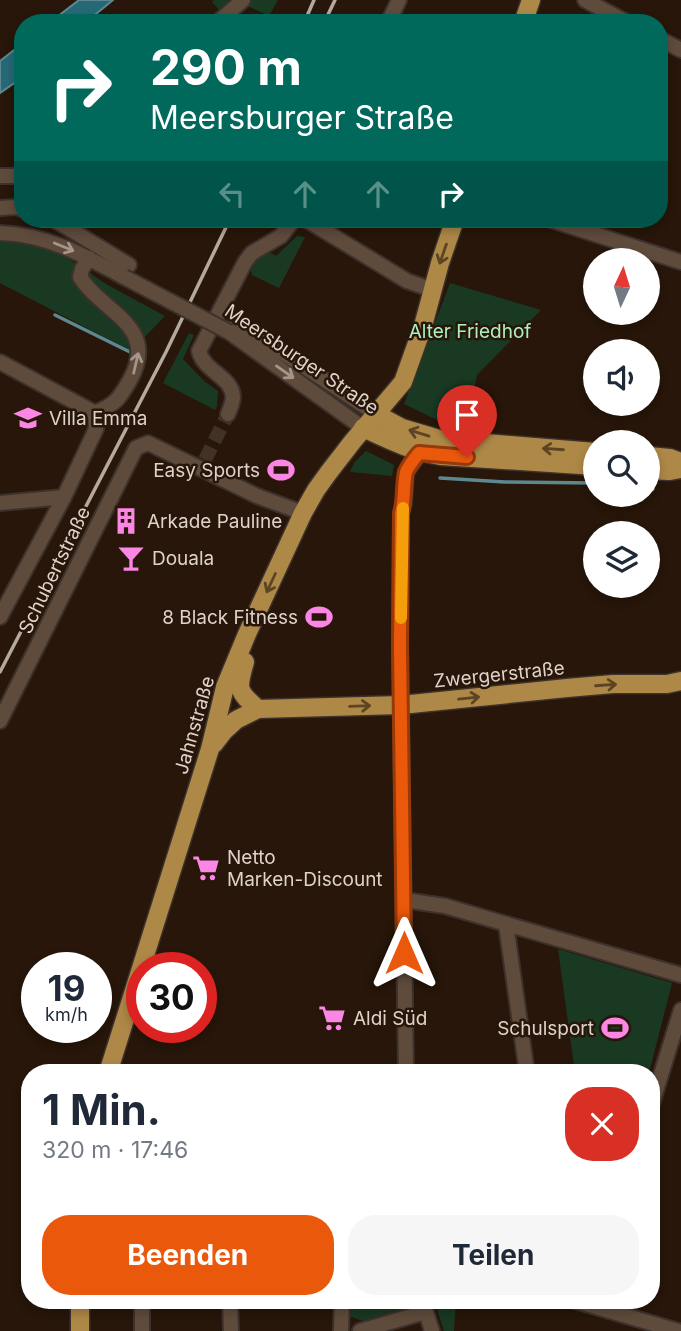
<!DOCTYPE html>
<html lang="de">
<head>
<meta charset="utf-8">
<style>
  :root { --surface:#fff; --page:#f6f6f7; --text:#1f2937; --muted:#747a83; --accent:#ea580c }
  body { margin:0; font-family:Inter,sans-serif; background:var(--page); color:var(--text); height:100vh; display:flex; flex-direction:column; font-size:26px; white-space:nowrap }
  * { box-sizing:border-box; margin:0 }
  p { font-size:23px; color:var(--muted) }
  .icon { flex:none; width:38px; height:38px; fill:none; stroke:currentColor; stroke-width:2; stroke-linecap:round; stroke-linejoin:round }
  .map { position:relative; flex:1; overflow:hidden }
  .drawer { position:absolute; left:21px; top:1064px; width:639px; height:245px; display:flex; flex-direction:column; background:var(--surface); border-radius:28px; box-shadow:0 4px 10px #0003 }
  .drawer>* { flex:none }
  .hud { position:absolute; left:14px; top:14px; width:654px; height:214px; border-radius:28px; box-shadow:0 4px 10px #0003; background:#00695c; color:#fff; overflow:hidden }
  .needle { width:46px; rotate:4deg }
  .controls { position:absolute; left:583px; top:248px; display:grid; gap:14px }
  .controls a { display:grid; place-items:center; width:77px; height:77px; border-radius:50%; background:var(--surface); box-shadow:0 4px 10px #0003; font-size:35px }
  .speed { position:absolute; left:21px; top:952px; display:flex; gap:14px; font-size:35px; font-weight:700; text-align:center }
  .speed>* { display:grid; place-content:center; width:91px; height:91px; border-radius:50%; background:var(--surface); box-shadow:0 4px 10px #0003; line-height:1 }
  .speed small { font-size:18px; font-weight:400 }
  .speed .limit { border:10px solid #d22; background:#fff; color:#111 }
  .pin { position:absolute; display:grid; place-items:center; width:60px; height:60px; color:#fff; margin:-72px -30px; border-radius:50% 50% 50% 0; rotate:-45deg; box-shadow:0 0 7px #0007 }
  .pin .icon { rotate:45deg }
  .me { position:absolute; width:77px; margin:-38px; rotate:0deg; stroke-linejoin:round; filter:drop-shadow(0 0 5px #0008) }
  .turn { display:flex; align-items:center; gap:24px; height:147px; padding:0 21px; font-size:32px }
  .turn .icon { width:91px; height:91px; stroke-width:2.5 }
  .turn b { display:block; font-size:49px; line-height:60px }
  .lanes { display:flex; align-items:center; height:66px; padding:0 21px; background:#0003; justify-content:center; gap:35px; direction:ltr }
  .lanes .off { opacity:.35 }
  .round { display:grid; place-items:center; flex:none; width:74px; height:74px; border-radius:28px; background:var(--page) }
  .headline { display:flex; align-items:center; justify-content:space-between; height:119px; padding:0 21px }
  h1 { font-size:42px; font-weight:700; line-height:52px }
  .cta { display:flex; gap:14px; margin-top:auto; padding:14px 21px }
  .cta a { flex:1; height:80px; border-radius:28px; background:var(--accent); color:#fff; font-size:28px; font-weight:700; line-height:80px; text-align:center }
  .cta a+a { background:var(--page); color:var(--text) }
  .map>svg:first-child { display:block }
</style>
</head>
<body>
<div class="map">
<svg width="681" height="1331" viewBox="0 0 681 1331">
  <rect width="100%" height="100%" fill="#271609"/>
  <g fill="#193923">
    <polygon points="214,0 278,0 269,16 237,1 221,12 212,2"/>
    <path d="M297,236L305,237L279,288L252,275C248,263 261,258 269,252L276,256Z"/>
    <polygon points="14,239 54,249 106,284 165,316 131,351 0,283 0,241"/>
    <polygon points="450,283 541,310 477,375 466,428 443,423 404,404"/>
    <polygon points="189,333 194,335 183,359 204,381 218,391 217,406 215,410 163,383"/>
    <polygon points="366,451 394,465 392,476 350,472 354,463"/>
    <polygon points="558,949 672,983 649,1073 575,1073"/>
    <polygon points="346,1300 408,1300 410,1308 363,1321 346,1315"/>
    <polygon points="434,1300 456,1300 454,1331 444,1331"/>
  </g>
  <g fill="#276877" stroke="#5e8890" stroke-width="2">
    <polygon points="79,0 113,0 85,23 49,23"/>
    <polygon points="23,43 23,77 0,93 0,61"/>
  </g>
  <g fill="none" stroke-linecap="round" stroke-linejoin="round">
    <g stroke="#5e8890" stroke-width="3.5">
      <polyline points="55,315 132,353"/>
      <polyline points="440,478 505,482 595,483"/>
      <polyline points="648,487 653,489"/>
    </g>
    <polyline stroke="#423226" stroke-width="14" stroke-dasharray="14 7" stroke-linecap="butt" points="205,460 228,414"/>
    <defs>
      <g id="minor">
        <polyline points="585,0 628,23"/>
        <polyline points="217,23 243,0"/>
        <polyline points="388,23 399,0"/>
        <polyline points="660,39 681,50"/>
        <polyline points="0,176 23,176"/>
        <polyline points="0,208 16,207 23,209"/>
        <polyline points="53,219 129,265"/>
        <polyline points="305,219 407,281 433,290"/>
        <polyline points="548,219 681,262"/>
        <path d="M0,233C46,234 85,256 124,277"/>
        <path d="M89,258L82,269L80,277C102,313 160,325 130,380C119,399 116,404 95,413"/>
        <polyline points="234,325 294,360 376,414"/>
        <polyline points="229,332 363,428"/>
        <polyline points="0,362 95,413"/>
        <path d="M228,414C230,409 233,402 233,397C232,376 204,372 199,351L245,262L252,253L281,236L294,219"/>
        <polyline points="0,503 64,497"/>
        <polyline points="0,617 64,497 96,429 95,413"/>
        <polyline points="0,721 136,448 148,443 257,496 303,513"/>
        <polyline points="404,900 445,906 681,975"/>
        <polyline points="506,924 527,1073"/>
        <polyline points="406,1073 400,642 401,513 404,503 406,472 420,453"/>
        <polyline points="651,1107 681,1010"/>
        <polyline points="230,1300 231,1331"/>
        <polyline points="422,1300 432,1331"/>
        <polyline points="572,1300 678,1331"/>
        <polyline points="142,1331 142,1300"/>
        <polyline points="341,1331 342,1300"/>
        <polyline points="360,1331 425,1312"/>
      </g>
      <g id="major">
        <polyline points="523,23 531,0"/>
        <polyline points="376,414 402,428 439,439 595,452"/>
        <path d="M363,428C391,441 411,451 441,456L595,466"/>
        <polyline points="648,456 670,458 681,462"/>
        <polyline points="648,470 669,471 681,469"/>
        <path d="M245,662C237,689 237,691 258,709"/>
        <polyline points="214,744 224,731 236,720 258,709 401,705 567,688 613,684 667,684 681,681"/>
        <polyline points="108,1073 210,749 225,687 247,634 303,513 316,490 329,472 353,441 403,382 423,326 440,263 455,219"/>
        <polyline points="80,1331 80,1300"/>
      </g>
    </defs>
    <use href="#minor" stroke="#3d312c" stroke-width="18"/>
    <use href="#major" stroke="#3d312c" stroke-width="21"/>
    <use href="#minor" stroke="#5f4b3c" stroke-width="14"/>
    <use href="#major" stroke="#ae8847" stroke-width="18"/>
    <g stroke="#b5a89f" stroke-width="3.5">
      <polyline points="304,23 314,0"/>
      <polyline points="324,23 335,0"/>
      <polyline points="0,672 166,352 230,219"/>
    </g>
    <defs>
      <polyline id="minor-bridge" points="124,277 229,332"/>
    </defs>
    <use href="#minor-bridge" stroke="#3d312c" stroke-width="18" stroke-linecap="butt"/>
    <use href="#minor-bridge" stroke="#5f4b3c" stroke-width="14"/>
  </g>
  <defs><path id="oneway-shaft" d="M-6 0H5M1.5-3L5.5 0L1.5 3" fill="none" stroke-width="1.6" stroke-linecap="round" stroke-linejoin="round" transform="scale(1.75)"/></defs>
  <g stroke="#a5958a">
    <use href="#oneway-shaft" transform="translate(64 247) rotate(22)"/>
    <use href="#oneway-shaft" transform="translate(136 363) rotate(-77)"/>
    <use href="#oneway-shaft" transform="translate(285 372) rotate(35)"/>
  </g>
  <g stroke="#5d4422">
    <use href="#oneway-shaft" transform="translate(443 254) rotate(109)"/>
    <use href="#oneway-shaft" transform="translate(419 433) rotate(-163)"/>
    <use href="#oneway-shaft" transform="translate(553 449) rotate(-176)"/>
    <use href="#oneway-shaft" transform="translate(271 583) rotate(115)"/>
    <use href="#oneway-shaft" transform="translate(606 685) rotate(-4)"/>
    <use href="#oneway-shaft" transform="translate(469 698) rotate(-6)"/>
    <use href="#oneway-shaft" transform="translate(360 706) rotate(-2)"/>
  </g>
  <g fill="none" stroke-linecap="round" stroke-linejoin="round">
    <defs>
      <path id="route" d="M404,953L400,648L401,513C405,500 403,485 406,472C409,465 415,458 419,453L467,457"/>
    </defs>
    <use href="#route" stroke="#983908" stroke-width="18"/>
    <use href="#route" stroke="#ea580c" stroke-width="12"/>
    <polyline stroke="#f59e0b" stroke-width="12" points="401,618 403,508"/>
  </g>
  <defs>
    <symbol id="school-bare" viewBox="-9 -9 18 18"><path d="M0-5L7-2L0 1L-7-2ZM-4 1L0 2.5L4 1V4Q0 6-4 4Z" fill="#fc86e4" stroke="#271609" stroke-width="2.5" paint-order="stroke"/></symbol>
    <symbol id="stadium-bare" viewBox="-9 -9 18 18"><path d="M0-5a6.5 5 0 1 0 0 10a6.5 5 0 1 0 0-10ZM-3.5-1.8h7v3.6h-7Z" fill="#fc86e4" stroke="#271609" stroke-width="2.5" paint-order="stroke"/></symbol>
    <symbol id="building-bare" viewBox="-9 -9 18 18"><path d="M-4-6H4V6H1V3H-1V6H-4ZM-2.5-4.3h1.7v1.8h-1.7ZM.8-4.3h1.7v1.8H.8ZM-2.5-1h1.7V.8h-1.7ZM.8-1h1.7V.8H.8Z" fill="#fc86e4" stroke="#271609" stroke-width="2.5" paint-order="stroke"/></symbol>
    <symbol id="bar-bare" viewBox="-9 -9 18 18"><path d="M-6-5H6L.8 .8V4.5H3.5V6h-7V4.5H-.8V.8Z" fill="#fc86e4" stroke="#271609" stroke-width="2.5" paint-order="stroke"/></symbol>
    <symbol id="supermarket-bare" viewBox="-9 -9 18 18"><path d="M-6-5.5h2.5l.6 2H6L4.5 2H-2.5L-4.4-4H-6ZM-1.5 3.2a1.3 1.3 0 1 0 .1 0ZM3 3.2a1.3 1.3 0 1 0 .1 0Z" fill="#fc86e4" stroke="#271609" stroke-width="2.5" paint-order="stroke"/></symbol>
  </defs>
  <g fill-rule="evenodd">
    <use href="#school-bare" x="9" y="399" width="38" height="38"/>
    <use href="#stadium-bare" x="262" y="451" width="38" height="38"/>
    <use href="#building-bare" x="107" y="502" width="38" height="38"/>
    <use href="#bar-bare" x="112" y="539" width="38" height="38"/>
    <use href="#stadium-bare" x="300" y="598" width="38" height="38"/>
    <use href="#supermarket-bare" x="187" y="849" width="38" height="38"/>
    <use href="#supermarket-bare" x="313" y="999" width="38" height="38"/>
    <use href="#stadium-bare" x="596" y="1009" width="38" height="38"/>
  </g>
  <g text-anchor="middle" stroke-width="5" stroke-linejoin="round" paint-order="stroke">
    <g font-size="19" fill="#abf0bd" stroke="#271609">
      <text x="470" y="338">Alter Friedhof</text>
    </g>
    <g font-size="19" fill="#ded2ca" stroke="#271609">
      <text transform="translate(302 359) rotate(34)" y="7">Meersburger Straße</text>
      <text transform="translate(54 570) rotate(-64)" y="7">Schubertstraße</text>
      <text transform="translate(499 674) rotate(-6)" y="7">Zwergerstraße</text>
      <text transform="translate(194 725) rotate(-74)" y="7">Jahnstraße</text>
    </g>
    <g font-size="19" fill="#ded2ca" stroke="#271609" text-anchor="start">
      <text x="49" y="425">Villa Emma</text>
      <text x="260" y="477" text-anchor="end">Easy Sports</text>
      <text x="147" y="528">Arkade Pauline</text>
      <text x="152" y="565">Douala</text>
      <text x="298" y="624" text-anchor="end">8 Black Fitness</text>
      <text x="227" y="864">Netto<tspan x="227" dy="22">Marken-Discount</tspan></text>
      <text x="353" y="1025">Aldi Süd</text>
      <text x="594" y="1035" text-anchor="end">Schulsport</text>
    </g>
  </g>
</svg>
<div class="controls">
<a><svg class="needle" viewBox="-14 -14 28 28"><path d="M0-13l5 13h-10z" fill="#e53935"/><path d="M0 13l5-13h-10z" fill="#747a83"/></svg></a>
<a><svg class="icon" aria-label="sound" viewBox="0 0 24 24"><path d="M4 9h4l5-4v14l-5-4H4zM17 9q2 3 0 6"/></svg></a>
<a><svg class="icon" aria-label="search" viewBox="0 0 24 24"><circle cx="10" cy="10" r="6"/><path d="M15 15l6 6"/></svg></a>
<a><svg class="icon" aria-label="layers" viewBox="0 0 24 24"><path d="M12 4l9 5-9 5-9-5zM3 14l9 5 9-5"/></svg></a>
</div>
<div class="speed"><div>19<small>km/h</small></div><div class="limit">30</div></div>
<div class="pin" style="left:467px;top:457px;background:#d93025"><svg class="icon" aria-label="arrive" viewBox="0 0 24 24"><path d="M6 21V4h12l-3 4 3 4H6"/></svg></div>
<svg class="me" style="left:404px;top:953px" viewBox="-20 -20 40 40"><path d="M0-17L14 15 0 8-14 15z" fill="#ea580c" stroke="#fff" stroke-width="4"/></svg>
<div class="hud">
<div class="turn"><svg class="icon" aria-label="right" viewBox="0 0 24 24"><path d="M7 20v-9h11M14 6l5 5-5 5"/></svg><div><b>290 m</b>Meersburger Straße</div></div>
<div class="lanes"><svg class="icon off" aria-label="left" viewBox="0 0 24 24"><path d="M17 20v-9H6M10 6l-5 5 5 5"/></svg><svg class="icon off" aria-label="ahead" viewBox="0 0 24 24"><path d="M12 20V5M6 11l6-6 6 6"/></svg><svg class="icon off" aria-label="ahead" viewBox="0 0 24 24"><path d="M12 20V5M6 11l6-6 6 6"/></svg><svg class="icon" aria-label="right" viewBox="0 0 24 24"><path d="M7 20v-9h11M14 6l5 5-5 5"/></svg></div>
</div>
<section class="drawer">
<div class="headline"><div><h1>1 Min.</h1><p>320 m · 17:46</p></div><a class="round" style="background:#d93025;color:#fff"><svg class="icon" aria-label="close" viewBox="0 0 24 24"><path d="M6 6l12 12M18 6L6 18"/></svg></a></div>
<div class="cta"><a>Beenden</a><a>Teilen</a></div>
</section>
</div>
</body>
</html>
